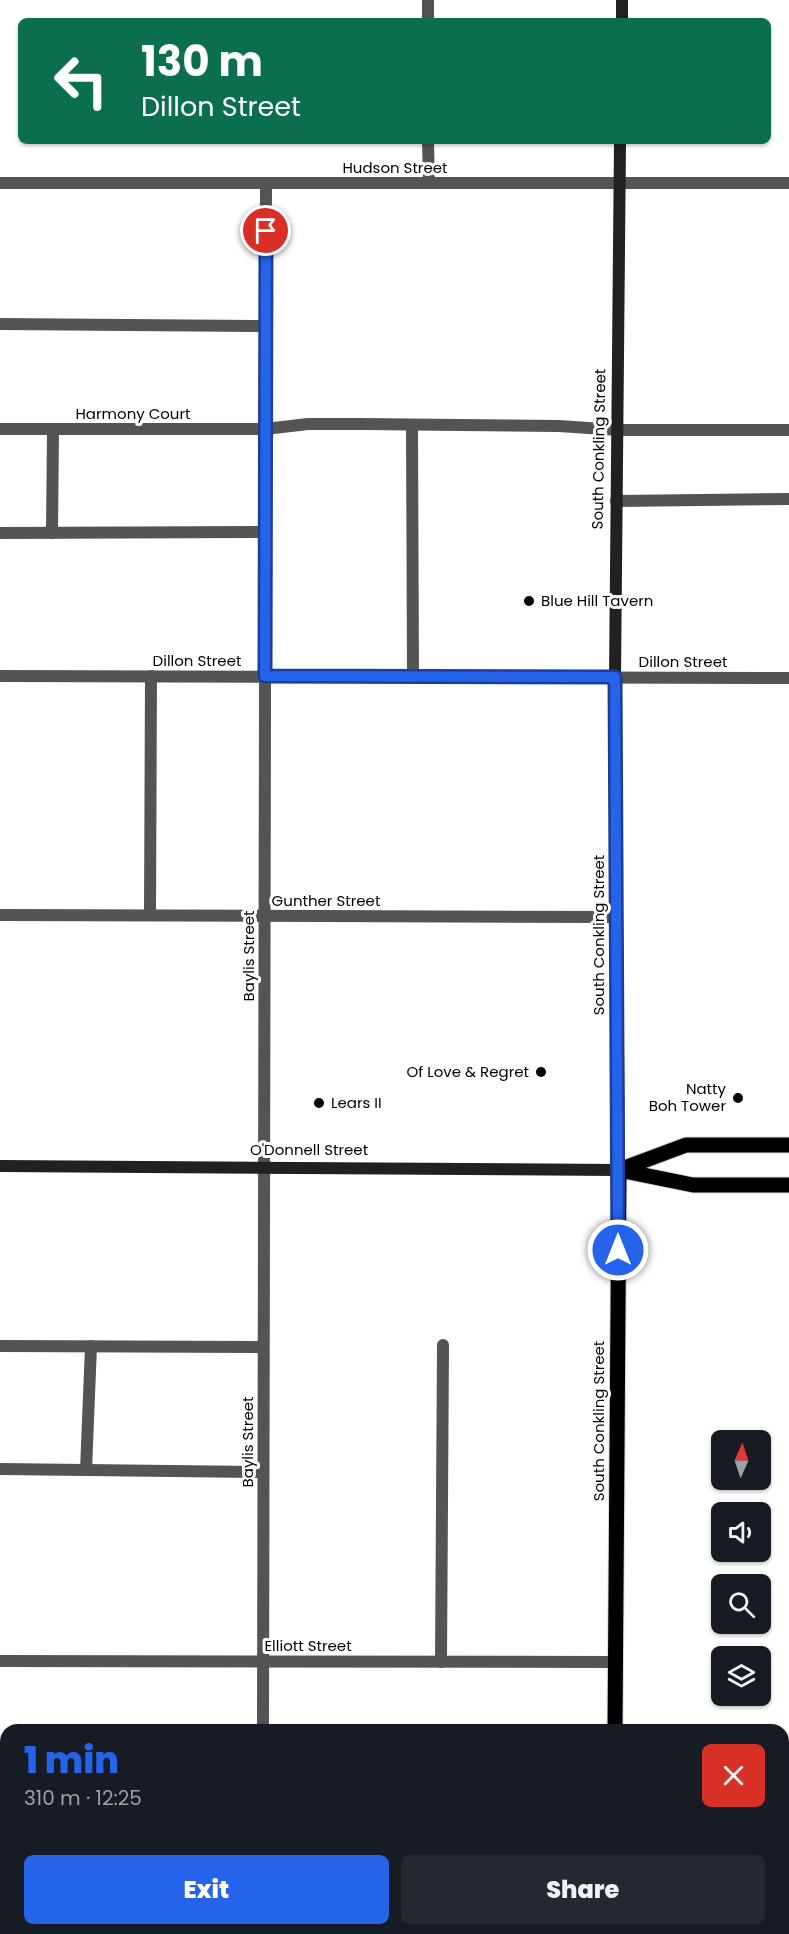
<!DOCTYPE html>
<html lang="en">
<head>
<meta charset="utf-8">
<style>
  :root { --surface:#171b24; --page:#242831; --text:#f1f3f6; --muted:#9ea1a6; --accent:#2563eb }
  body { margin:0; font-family:Poppins,sans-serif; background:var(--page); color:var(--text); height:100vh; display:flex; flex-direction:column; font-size:22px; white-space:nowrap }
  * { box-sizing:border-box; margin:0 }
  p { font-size:20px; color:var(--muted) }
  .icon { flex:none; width:33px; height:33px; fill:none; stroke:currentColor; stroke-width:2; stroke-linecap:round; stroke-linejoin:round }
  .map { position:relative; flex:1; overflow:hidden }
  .panel { position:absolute; left:0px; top:1724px; width:789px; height:212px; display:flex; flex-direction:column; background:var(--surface); border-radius:18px 18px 0 0; box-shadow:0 2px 4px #0004 }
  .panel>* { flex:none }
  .guide { position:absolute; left:18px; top:18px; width:753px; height:126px; border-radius:9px; box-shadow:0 2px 4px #0004; background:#0b6e4f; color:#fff; overflow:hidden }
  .needle { width:39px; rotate:3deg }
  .controls { position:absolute; left:711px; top:1430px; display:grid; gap:12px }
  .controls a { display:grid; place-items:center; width:60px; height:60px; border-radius:9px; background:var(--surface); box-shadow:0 2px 4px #0004; font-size:30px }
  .pin { position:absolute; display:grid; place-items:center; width:51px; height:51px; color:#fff; margin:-26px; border:3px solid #fff; border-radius:50%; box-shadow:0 2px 6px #0007 }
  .me { position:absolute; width:66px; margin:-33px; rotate:0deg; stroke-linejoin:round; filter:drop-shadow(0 0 4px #0008) }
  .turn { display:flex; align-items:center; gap:21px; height:126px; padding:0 24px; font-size:27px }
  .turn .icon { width:78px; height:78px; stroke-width:2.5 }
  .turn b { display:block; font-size:42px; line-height:51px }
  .round { display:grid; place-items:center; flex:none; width:63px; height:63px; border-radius:9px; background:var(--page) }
  .head { display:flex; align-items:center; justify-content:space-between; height:102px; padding:0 24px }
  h1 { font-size:36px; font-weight:800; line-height:45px; color:var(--accent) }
  .cta { display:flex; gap:12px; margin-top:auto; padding:12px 24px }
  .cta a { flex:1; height:69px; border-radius:9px; background:var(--accent); color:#fff; font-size:24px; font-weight:800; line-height:69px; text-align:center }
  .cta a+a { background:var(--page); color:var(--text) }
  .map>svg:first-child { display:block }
</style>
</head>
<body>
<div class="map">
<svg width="789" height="1934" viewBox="0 0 789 1934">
  <rect width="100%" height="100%" fill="#fff"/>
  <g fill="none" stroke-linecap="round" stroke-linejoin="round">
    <defs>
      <g id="primary">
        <polyline points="619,1170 686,1145 789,1145"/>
        <polyline points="619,1170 693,1185 789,1185"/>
        <polyline points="615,1730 619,1170"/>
        <polyline points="614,1934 614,1929"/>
      </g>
    </defs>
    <use href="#primary" stroke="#dbdbdb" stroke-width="17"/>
    <g stroke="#545454" stroke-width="12">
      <polyline points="428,0 428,21"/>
      <polyline points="428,141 429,183"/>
      <polyline points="0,324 265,326"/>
      <polyline points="412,425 413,676"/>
      <polyline points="265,429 308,424 362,424 559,426 618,430 789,430"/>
      <polyline points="616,501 789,499"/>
      <polyline points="0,533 265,532"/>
      <polyline points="52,533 53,429"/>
      <polyline points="0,915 616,917"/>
      <polyline points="150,915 151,676"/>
      <polyline points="0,1346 263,1347"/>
      <polyline points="0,1469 263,1472"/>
      <polyline points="86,1470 91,1346"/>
      <polyline points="441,1662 443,1345"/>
    </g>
    <g stroke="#545454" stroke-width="12">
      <polyline points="0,183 789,183"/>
      <polyline points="0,429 265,429"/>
      <polyline points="0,676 789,678"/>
      <polyline points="0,1661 615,1662"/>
      <polyline points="263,1730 266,183"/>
      <polyline points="0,1841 6,1841"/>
      <polyline points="262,1934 262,1929"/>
    </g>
    <g stroke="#212121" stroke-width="12">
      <polyline points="622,21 622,0"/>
      <polyline points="0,1166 619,1170 615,677 620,141"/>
    </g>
    <use href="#primary" stroke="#000" stroke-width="15"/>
  </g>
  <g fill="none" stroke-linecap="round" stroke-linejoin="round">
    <defs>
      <polyline id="route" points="266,231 265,676 615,677 618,1250"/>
    </defs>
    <use href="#route" stroke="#184099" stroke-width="15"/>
    <use href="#route" stroke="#2563eb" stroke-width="10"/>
  </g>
  <g fill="#000" stroke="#fff" stroke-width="2">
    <circle cx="529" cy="601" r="6"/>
    <circle cx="541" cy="1072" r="6"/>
    <circle cx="738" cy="1098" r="6"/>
    <circle cx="319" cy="1103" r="6"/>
  </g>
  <g text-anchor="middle" stroke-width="6" stroke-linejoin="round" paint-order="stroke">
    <g font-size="15" fill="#000" stroke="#fff">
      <text x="395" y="173">Hudson Street</text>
      <text x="133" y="419">Harmony Court</text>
      <text transform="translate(599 449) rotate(-89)" y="5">South Conkling Street</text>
      <text x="197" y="666">Dillon Street</text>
      <text x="683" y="667">Dillon Street</text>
      <text x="326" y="906">Gunther Street</text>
      <text transform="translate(599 935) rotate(-90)" y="5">South Conkling Street</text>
      <text transform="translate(249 956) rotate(-90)" y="5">Baylis Street</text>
      <text x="309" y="1155">O'Donnell Street</text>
      <text transform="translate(599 1421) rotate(-90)" y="5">South Conkling Street</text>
      <text transform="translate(248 1442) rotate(-90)" y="5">Baylis Street</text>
      <text x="308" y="1651">Elliott Street</text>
    </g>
    <g font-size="15" fill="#000" stroke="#fff" text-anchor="start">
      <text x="541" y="606">Blue Hill Tavern</text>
      <text x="529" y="1077" text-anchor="end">Of Love &amp; Regret</text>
      <text x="726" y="1094" text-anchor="end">Natty<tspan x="726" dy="17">Boh Tower</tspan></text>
      <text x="331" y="1108">Lears II</text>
    </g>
  </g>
</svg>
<div class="controls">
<a><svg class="needle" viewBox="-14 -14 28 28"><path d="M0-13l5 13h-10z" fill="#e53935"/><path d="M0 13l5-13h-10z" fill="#9ea1a6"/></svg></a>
<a><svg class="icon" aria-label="sound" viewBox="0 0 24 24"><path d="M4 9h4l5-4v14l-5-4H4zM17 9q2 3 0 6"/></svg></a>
<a><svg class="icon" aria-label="search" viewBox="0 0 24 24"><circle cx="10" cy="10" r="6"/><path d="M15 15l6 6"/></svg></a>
<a><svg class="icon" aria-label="layers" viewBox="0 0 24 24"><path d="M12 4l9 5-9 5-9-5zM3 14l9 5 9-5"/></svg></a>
</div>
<div class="pin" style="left:266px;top:231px;background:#d93025"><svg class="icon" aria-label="arrive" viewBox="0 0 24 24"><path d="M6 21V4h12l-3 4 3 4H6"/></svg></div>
<svg class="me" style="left:618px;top:1250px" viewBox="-20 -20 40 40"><circle r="17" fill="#2563eb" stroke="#fff" stroke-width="3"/><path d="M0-11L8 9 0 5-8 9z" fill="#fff"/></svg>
<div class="guide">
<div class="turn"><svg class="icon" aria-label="left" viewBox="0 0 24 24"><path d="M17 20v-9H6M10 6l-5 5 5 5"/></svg><div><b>130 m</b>Dillon Street</div></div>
</div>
<section class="panel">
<div class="head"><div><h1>1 min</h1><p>310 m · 12:25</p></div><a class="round" style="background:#d93025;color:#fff"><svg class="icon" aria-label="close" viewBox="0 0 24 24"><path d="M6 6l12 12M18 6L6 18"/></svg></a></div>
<div class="cta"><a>Exit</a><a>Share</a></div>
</section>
</div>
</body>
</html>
